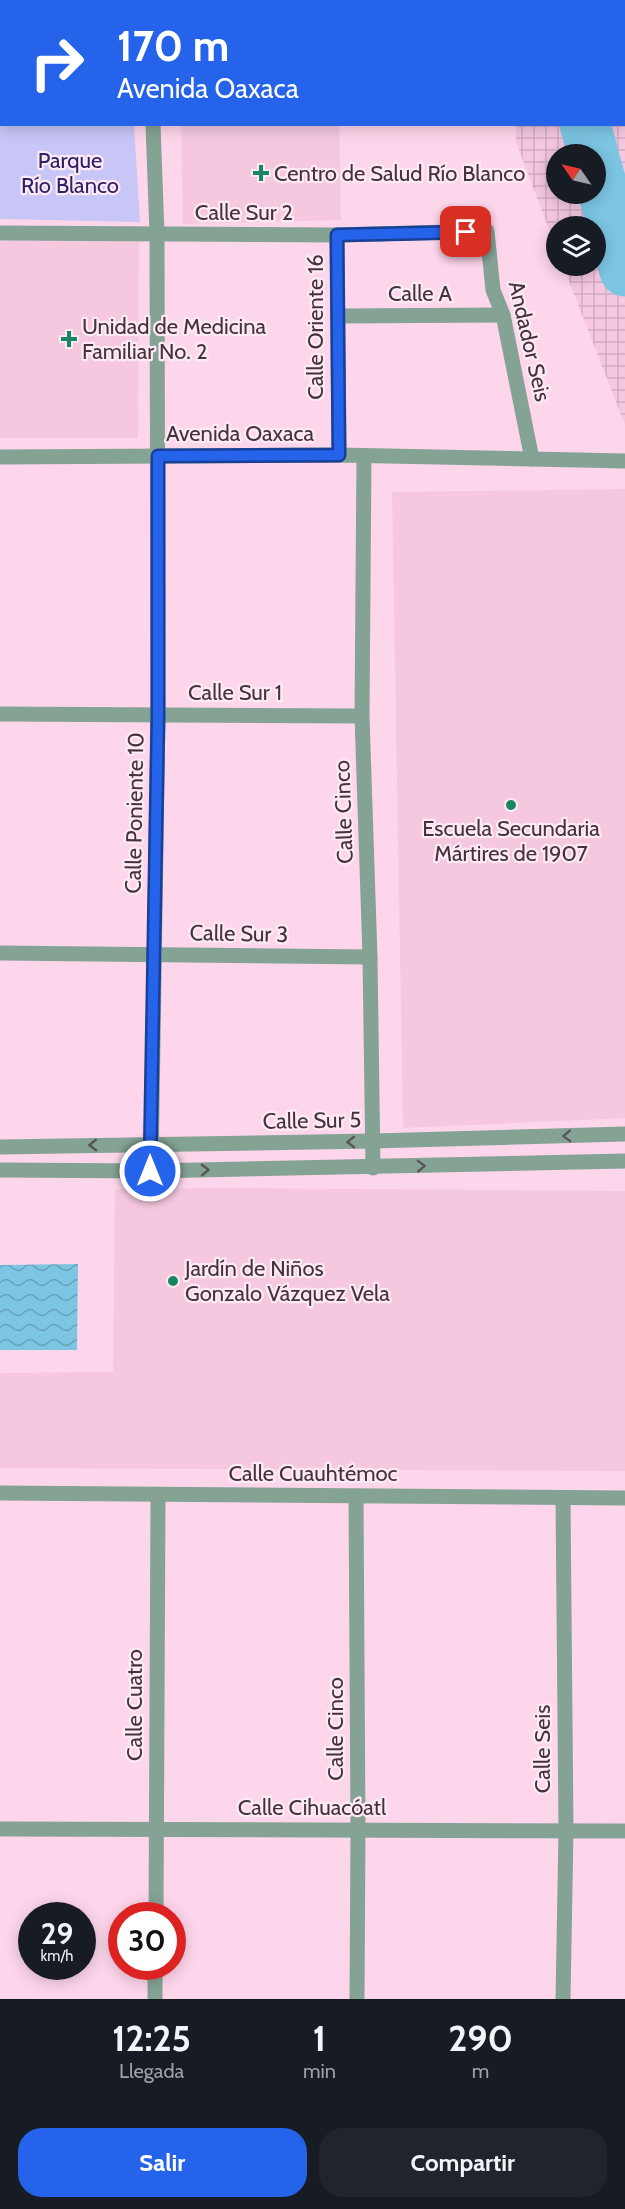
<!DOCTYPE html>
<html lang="es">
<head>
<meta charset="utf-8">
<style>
  :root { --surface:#171b24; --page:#20242c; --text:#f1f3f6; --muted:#9ea1a6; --accent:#2563eb }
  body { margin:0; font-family:Cabin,sans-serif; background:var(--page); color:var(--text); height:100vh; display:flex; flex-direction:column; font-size:22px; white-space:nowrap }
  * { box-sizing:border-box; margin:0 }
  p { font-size:20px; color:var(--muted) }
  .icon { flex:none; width:33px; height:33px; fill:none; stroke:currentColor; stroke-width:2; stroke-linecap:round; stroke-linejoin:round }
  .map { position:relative; height:1999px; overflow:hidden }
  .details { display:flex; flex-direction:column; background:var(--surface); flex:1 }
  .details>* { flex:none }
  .top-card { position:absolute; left:0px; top:0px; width:626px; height:126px; box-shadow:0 3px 15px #0003; background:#2563eb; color:#fff; overflow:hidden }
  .needle { width:39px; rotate:304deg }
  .tools { position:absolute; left:546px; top:144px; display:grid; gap:12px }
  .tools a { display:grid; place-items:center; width:60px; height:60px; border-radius:50%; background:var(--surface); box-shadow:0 3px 15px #0003; font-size:30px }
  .speed { position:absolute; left:18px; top:1902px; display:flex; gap:12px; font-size:30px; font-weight:700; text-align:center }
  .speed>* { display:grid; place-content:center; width:78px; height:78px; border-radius:50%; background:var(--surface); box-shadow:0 3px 15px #0003; line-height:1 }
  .speed small { font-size:15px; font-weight:400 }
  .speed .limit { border:9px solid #d22; background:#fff; color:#111 }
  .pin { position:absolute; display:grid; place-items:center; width:51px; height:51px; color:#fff; margin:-26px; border-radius:12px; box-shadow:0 3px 9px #0006 }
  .me { position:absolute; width:66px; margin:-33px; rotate:0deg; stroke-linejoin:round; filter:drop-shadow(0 0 4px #0008) }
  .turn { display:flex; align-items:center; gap:21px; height:126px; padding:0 18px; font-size:27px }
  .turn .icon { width:78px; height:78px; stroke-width:2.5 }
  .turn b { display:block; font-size:42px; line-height:51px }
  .eta { display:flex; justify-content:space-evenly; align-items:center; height:102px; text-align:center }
  .eta b { font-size:36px; font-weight:700; line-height:42px }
  .action { display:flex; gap:12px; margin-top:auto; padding:12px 18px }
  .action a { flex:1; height:69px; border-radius:24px; background:var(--accent); color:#fff; font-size:24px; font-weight:700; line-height:69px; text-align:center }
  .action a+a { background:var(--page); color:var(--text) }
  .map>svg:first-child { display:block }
</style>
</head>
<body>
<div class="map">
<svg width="625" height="1999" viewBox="0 0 625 1999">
  <defs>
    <pattern id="industrial-grid" width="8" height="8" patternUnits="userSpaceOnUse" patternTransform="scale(1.5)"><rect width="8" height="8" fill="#f5c8e0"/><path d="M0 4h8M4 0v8" fill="none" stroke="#d3acc1"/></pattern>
    <pattern id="water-waves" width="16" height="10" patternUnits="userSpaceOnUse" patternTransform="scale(1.5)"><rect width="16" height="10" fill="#7cc6e4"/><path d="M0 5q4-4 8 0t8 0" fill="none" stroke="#67a1ba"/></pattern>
  </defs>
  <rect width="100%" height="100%" fill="#fed6eb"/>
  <g fill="#f5c8e0">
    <polygon points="224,125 339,125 341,220 183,224 181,126"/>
    <polygon points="0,241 139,241 138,438 0,438"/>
    <polygon points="625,489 625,1118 403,1128 392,492"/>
    <polygon points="234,1188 625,1191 625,1471 0,1468 0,1373 113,1372 115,1189"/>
  </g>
  <path fill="url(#industrial-grid)" fill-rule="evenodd" d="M517,0H625V425L563,266H596V226H556V248L516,142V125L624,124V2ZM556,154H596V194H556Z"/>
  <polygon fill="#c7c6f7" points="0,123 134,125 140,222 0,219"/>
  <polygon fill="url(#water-waves)" points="78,1264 77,1350 0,1350 0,1265"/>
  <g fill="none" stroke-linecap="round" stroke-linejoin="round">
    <g stroke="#7cc6e4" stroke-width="51">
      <polyline points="571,0 571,2"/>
      <polyline points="585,124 593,154"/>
      <polyline points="596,165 625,271"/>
    </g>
  </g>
  <rect fill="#bbb877" stroke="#838153" stroke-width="1.5" x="428" y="0" width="85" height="2"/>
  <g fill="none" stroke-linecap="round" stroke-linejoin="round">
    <g stroke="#85a395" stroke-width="15">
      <polyline points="35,2 35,0"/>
      <polyline points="154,2 154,0"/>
      <polyline points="0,106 2,106"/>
      <polyline points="0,233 337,235 487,231 493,290 503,315 532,459"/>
      <polyline points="337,235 339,455"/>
      <polyline points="338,316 503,315"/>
      <polyline points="364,456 362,716 370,957 373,1168"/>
      <polyline points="0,457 339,455 625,461"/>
      <polyline points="0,714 362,716"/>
      <polyline points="0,953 370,957"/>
      <polyline points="0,1147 373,1141 625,1134"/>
      <polyline points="0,1170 151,1171 625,1161"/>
      <polyline points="151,1171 158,714 157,234 153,124"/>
      <polyline points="0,1493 625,1498"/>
      <polyline points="356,1496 358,1829 357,1999"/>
      <polyline points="563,1498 566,1831 563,1999"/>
      <polyline points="0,1829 625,1831"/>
      <polyline points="156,1916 158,1496"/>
      <polyline points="155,1999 155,1966"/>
    </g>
  </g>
  <defs><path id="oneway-chevron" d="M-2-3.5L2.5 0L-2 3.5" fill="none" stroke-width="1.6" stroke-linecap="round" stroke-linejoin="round" transform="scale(1.5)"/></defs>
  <g stroke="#585457">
    <use href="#oneway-chevron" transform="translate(567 1136) rotate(178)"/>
    <use href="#oneway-chevron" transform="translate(351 1142) rotate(179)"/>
    <use href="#oneway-chevron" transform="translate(93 1145) rotate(179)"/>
    <use href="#oneway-chevron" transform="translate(421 1166) rotate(-2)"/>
    <use href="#oneway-chevron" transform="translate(205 1170) rotate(-1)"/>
  </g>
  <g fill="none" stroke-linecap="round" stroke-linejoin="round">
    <defs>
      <polyline id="route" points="150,1171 158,714 158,456 339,455 337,235 466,232"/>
    </defs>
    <use href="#route" stroke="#184099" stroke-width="15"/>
    <use href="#route" stroke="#2563eb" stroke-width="10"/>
  </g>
  <g fill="#198663" stroke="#feeaf4" stroke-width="2">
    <path d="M258 164h6v6h6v6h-6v6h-6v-6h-6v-6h6z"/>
    <path d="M66 330h6v6h6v6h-6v6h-6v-6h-6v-6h6z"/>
    <circle cx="511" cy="805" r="6"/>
    <circle cx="173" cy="1281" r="6"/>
  </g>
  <g text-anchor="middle" stroke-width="4.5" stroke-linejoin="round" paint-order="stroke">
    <g font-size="22" fill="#2e2267" stroke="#feeaf4">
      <text x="70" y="168">Parque<tspan x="70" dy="25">Río Blanco</tspan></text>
    </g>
    <g font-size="22" fill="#45323c" stroke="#feeaf4" text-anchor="start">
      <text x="274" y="181">Centro de Salud Río Blanco</text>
      <text x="82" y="334">Unidad de Medicina<tspan x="82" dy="25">Familiar No. 2</tspan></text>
      <text x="511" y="836" text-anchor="middle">Escuela Secundaria<tspan x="511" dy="25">Mártires de 1907</tspan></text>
      <text x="185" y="1276">Jardín de Niños<tspan x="185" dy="25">Gonzalo Vázquez Vela</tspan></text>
    </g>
    <g font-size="22" fill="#45323c" stroke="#feeaf4">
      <text x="244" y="220">Calle Sur 2</text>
      <text x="420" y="301">Calle A</text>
      <text transform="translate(315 327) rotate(-90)" y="8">Calle Oriente 16</text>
      <text transform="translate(530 341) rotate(77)" y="8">Andador Seis</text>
      <text x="240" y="441">Avenida Oaxaca</text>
      <text x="235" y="700">Calle Sur 1</text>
      <text transform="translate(343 812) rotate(-92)" y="8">Calle Cinco</text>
      <text transform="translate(134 813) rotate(-89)" y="8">Calle Poniente 10</text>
      <text transform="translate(239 933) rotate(1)" y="8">Calle Sur 3</text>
      <text transform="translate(312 1120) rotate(-1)" y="8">Calle Sur 5</text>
      <text x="313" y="1481">Calle Cuauhtémoc</text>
      <text transform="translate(134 1705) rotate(-90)" y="8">Calle Cuatro</text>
      <text transform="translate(335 1729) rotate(-90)" y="8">Calle Cinco</text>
      <text transform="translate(542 1749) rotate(-90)" y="8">Calle Seis</text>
      <text x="312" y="1815">Calle Cihuacóatl</text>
    </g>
  </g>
</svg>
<div class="tools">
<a><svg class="needle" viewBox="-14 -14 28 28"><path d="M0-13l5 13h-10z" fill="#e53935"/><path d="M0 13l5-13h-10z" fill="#9ea1a6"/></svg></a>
<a><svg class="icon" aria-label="layers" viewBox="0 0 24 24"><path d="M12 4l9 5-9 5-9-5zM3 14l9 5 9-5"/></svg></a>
</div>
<div class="speed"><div>29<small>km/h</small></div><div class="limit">30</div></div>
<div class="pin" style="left:466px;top:232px;background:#d93025"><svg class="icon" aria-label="arrive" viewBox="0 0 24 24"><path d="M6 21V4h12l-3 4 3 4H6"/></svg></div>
<svg class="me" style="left:150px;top:1171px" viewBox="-20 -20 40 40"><circle r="17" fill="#2563eb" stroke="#fff" stroke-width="3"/><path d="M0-11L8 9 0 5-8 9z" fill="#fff"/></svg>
<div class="top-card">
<div class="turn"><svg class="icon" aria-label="right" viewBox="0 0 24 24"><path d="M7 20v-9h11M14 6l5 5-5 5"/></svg><div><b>170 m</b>Avenida Oaxaca</div></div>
</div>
</div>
<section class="details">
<div class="eta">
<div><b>12:25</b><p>Llegada</p></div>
<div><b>1</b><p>min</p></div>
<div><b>290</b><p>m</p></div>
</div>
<div class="action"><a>Salir</a><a>Compartir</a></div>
</section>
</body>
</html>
